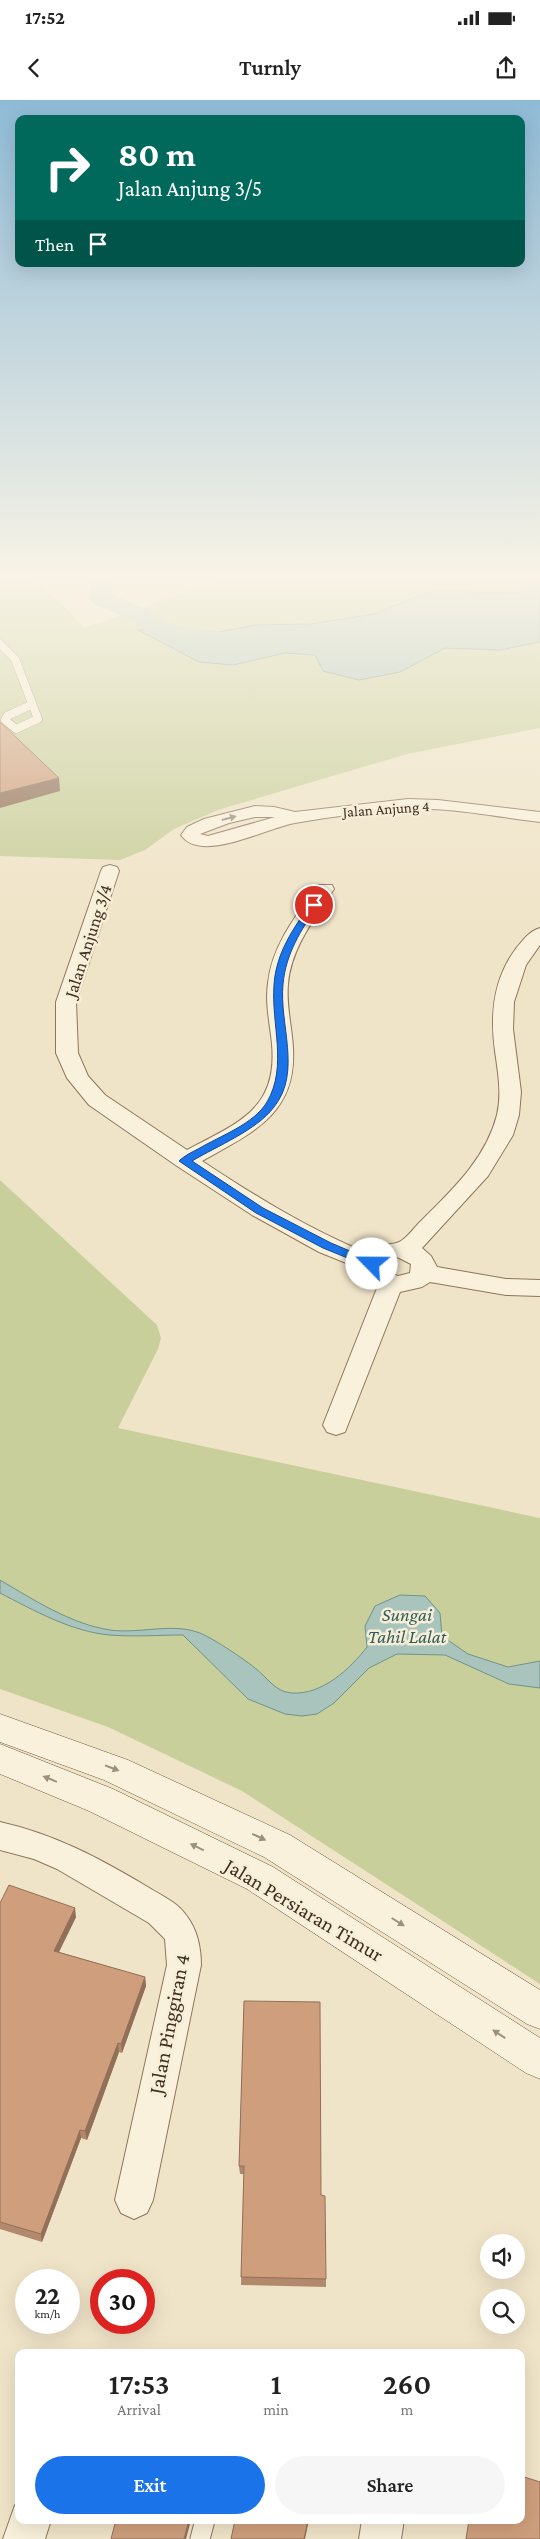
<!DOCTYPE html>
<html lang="en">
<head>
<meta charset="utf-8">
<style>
  :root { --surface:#fff; --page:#f6f6f6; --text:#222; --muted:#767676; --accent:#1a73e8 }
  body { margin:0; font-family:"Crimson Pro",serif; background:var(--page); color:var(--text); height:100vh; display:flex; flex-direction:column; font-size:19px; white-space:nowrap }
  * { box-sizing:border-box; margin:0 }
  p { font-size:16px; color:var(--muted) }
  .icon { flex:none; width:28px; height:28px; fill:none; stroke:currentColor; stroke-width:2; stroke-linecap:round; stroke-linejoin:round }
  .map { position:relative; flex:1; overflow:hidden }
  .sheet { position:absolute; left:15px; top:2249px; width:510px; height:175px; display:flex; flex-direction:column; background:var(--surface); border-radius:10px; box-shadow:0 5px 20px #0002 }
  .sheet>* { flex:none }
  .hud { position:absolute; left:15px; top:15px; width:510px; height:152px; border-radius:10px; box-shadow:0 5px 20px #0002; background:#00695c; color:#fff; overflow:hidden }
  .controls { position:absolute; left:480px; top:2134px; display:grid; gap:10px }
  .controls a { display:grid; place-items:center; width:45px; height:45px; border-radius:50%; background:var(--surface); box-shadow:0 5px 20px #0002; font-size:25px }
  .speed { position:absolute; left:15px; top:2169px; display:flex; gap:10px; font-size:25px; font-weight:700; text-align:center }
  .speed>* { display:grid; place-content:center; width:65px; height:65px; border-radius:50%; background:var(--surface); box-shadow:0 5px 20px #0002; line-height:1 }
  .speed small { font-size:12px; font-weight:400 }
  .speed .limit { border:8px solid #d22; background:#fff; color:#111 }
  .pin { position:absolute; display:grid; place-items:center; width:42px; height:42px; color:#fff; margin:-21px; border:2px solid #fff; border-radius:50%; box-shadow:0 1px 5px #0007 }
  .me { position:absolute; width:55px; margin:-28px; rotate:293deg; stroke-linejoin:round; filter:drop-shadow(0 0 4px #0008) }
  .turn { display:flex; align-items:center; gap:18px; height:105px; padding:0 20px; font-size:22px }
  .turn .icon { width:65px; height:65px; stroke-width:2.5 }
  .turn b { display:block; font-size:35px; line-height:42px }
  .then { display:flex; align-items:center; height:48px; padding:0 20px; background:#0003; gap:10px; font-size:19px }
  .eta { display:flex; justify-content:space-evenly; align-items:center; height:85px; text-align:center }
  .eta b { font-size:30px; font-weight:600; line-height:35px }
  .primary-button { display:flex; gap:10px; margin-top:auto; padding:10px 20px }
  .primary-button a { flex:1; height:58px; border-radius:30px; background:var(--accent); color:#fff; font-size:20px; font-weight:600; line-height:58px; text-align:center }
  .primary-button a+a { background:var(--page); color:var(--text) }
  .status { display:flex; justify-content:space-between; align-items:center; height:35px; padding:0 25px; background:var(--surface); direction:ltr }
  .status svg { height:14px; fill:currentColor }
  header { display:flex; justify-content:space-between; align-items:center; height:65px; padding:0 20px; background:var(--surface); font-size:22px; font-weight:600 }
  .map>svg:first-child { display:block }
</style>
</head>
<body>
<div class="status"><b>17:52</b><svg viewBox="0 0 49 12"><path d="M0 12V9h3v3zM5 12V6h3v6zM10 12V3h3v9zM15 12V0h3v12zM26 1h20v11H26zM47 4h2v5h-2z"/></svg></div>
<header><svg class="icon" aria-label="back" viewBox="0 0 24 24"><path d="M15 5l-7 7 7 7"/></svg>Turnly<svg class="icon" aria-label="share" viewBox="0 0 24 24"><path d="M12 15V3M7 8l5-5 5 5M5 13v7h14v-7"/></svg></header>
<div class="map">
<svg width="540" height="2439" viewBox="0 0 540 2439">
  <rect width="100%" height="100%" fill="#f0e4c8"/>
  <g fill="#c9cf9b">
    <polygon points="0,480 32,480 63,505 84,528 220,480 540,480 540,628 407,654 218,710 174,729 145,750 120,760 0,756"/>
    <polygon points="0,1080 157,1225 161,1238 158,1249 118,1328 540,1418 540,1884 242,1691 108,1627 0,1589"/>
  </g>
  <g fill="#a9c4bc" stroke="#6f938a">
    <polygon points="540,485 540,542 500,550 445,548 400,572 359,580 323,571 315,555 285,553 233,565 199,562 138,530 153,527 219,532 256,525 311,524 374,514 432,491 516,493"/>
    <path d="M0,1480C34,1500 71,1524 110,1530C139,1534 170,1523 197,1532C210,1536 244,1559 255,1568C268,1578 275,1592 292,1593C322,1595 350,1569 367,1547L365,1526L375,1506L400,1495L425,1496L440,1513L442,1536L468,1554L508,1567L540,1561V1588L509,1584L445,1555L397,1554L369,1568L334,1603L317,1614L302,1616L285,1614L248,1599L183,1535C159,1535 134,1537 110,1535C72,1532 33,1510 0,1493Z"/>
  </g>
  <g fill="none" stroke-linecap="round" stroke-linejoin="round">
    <polygon fill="#a9c4bc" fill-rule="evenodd" points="90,480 112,480 113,495 139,506 173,525 221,532 225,537 221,542 213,544 159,537 123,516 93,504 89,499"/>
    <defs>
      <polyline id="lane-far1" points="0,544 15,559 38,619 16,629 5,620 7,616 31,605"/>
      <polyline id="lane" points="200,2439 205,2420"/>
      <g id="street">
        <path d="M408,699L438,700L540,712V722C497,717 451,707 408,709C372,711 330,717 295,723C266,728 201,764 181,735L187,727L204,719L255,706L274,707L295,712ZM255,717H275L208,736L200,734L229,723Z"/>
        <path d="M110,765L117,767L119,771L76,902L78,953L88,976L105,995L187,1050C237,1023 278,1010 272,944C270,924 265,903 268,883C272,845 297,814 318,785H332L334,789C315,818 291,848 288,884C286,906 292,927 293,948C297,1014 252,1033 202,1061C255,1096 308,1129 367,1153C378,1141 391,1147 401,1141C409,1136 416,1125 423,1119C453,1089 486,1058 497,1015C502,994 498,972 495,951C490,915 493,880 515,850C522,841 529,831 540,828V845L526,865L514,902L513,929L521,992L519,1015L513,1035L488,1076L422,1148L431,1156L437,1167L506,1179L540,1180V1196L506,1195L430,1182L422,1187L400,1192L345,1332L336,1335L327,1332L323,1325L377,1188L369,1183L361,1169L319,1152L252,1115L177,1066L89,1005L67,978L56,953V902L101,771L103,767ZM397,1157L411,1164L410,1173L398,1176L387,1172L385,1163Z"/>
        <path d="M0,1722C54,1734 99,1758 146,1786C160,1795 176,1801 186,1815C197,1829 201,1847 201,1865L153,2100L147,2113L134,2119L121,2113L115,2100L167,1865L165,1839L149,1823L57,1769L34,1759L0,1750Z"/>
        <polygon points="19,2404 19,2420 51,2420 45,2439 3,2439 15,2405"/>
        <polygon points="362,2420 404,2420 401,2439 359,2439"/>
      </g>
      <g id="secondary">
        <polygon points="0,1614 128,1660 290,1735 540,1890 540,1929 527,1924 264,1757 104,1680 0,1642"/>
        <polygon points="0,1644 113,1689 273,1767 540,1938 540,1979 526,1973 247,1789 89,1711 0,1674"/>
      </g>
    </defs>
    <use href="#lane-far1" stroke="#8d765c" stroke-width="9"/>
    <use href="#lane" stroke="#8d765c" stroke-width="21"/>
    <use href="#street" stroke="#8d765c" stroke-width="2"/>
    <use href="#secondary" stroke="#6f573f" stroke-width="1"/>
    <use href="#lane-far1" stroke="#faf1dc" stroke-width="8"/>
    <use href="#lane" stroke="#faf1dc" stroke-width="19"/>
    <use href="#street" fill="#faf1dc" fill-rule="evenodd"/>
    <use href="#secondary" fill="#faf1dc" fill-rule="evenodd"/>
  </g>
  <g fill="#b2896c">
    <polygon points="0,1803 76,1817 59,1852 145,1877 146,1886 122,1953 119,1952 87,2040 81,2038 42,2142 0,2129"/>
    <polygon points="244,1901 321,2095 326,2179 326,2187 241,2185 244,2074 240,2074 239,2066"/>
  </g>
  <g fill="#916f58">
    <polygon points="59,678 60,691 0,708 0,693"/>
    <polygon points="75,1808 76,1817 55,1860 54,1851"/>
    <polygon points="145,1877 146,1886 122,1953 121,1944"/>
    <polygon points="118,1943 119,1952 87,2040 85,2031"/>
    <polygon points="80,2030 81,2038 42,2142 41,2134"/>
    <polygon points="189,2420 191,2420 186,2439 184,2439"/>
    <polygon points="308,2420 309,2420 305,2439 304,2439"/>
  </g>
  <g fill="#cf9f7d" stroke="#916f58">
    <polygon points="0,622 59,678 0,693"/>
    <polygon points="9,1785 75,1808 54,1851 145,1877 121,1944 118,1943 85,2031 80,2030 41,2134 0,2122 0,1803"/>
    <polygon points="244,1901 320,1902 321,2095 325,2096 326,2179 241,2177 244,2066 239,2066"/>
    <polygon points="521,2376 540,2382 540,2439 466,2439 469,2420 521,2420"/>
    <polygon points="116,2420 189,2420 184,2439 111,2439"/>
    <polygon points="235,2420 308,2420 304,2439 231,2439"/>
  </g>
  <defs><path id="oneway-solid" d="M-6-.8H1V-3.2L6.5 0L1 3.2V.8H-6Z" transform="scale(1.25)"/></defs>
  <g fill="#9c907e">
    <use href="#oneway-solid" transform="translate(229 718) rotate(-15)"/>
    <use href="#oneway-solid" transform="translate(112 1668) rotate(21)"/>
    <use href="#oneway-solid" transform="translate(50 1679) rotate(-158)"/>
    <use href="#oneway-solid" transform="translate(259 1737) rotate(25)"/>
    <use href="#oneway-solid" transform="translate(197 1747) rotate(-154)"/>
    <use href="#oneway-solid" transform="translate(398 1822) rotate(32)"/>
    <use href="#oneway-solid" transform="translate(499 1934) rotate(-147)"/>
  </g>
  <linearGradient id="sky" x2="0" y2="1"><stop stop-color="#8fbad6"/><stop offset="0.58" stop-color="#f8f3e6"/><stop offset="1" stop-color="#f8f3e6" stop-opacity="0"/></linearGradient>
  <rect width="540" height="822" fill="url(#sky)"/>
  <path fill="#1a73e8" stroke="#114b97" d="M311,803L318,805C301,830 286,853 283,884C279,924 302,972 274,1007C257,1030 217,1046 192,1061L263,1108L331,1143L376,1162V1167L372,1168L323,1148L256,1113L179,1061C184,1056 192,1052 198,1049C220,1036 254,1024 267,1002C288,966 271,924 274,885C276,853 293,829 311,803Z"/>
  <g text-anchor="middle" stroke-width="5" stroke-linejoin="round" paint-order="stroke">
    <g font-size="15" fill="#3d2e20" stroke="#f7eed8">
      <text transform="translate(386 709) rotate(-4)" y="5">Jalan Anjung 4</text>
    </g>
    <g font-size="18" fill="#3d2e20" stroke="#f7eed8">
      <text transform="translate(88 841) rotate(-72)" y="6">Jalan Anjung 3/4</text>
    </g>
    <g font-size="19" font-style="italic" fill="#2f5d5a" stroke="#f7eed8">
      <text x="407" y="1521">Sungai<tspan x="407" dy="22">Tahil Lalat</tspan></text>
    </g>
    <g font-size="21" fill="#3d2e20" stroke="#f7eed8">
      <text transform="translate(304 1810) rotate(31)" y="7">Jalan Persiaran Timur</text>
      <text transform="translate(169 1924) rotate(-79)" y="7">Jalan Pinggiran 4</text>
    </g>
  </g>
</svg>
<div class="controls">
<a><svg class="icon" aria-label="sound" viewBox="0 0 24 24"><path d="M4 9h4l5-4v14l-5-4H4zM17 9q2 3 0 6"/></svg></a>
<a><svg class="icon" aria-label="search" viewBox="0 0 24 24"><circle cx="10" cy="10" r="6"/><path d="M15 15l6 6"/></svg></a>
</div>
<div class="speed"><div>22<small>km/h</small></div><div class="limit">30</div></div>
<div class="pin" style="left:314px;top:805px;background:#d93025"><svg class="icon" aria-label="arrive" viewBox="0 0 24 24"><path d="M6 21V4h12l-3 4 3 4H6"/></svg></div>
<svg class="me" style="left:372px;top:1164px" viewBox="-20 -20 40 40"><circle r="19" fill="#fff"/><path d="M0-13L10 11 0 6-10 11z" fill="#1a73e8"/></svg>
<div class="hud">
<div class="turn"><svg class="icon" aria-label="right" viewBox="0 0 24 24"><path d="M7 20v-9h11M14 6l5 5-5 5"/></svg><div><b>80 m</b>Jalan Anjung 3/5</div></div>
<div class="then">Then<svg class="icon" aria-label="arrive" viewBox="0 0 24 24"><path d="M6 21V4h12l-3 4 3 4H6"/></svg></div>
</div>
<section class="sheet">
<div class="eta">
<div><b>17:53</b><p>Arrival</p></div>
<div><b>1</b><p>min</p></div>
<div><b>260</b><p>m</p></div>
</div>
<div class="primary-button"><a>Exit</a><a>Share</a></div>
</section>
</div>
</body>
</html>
